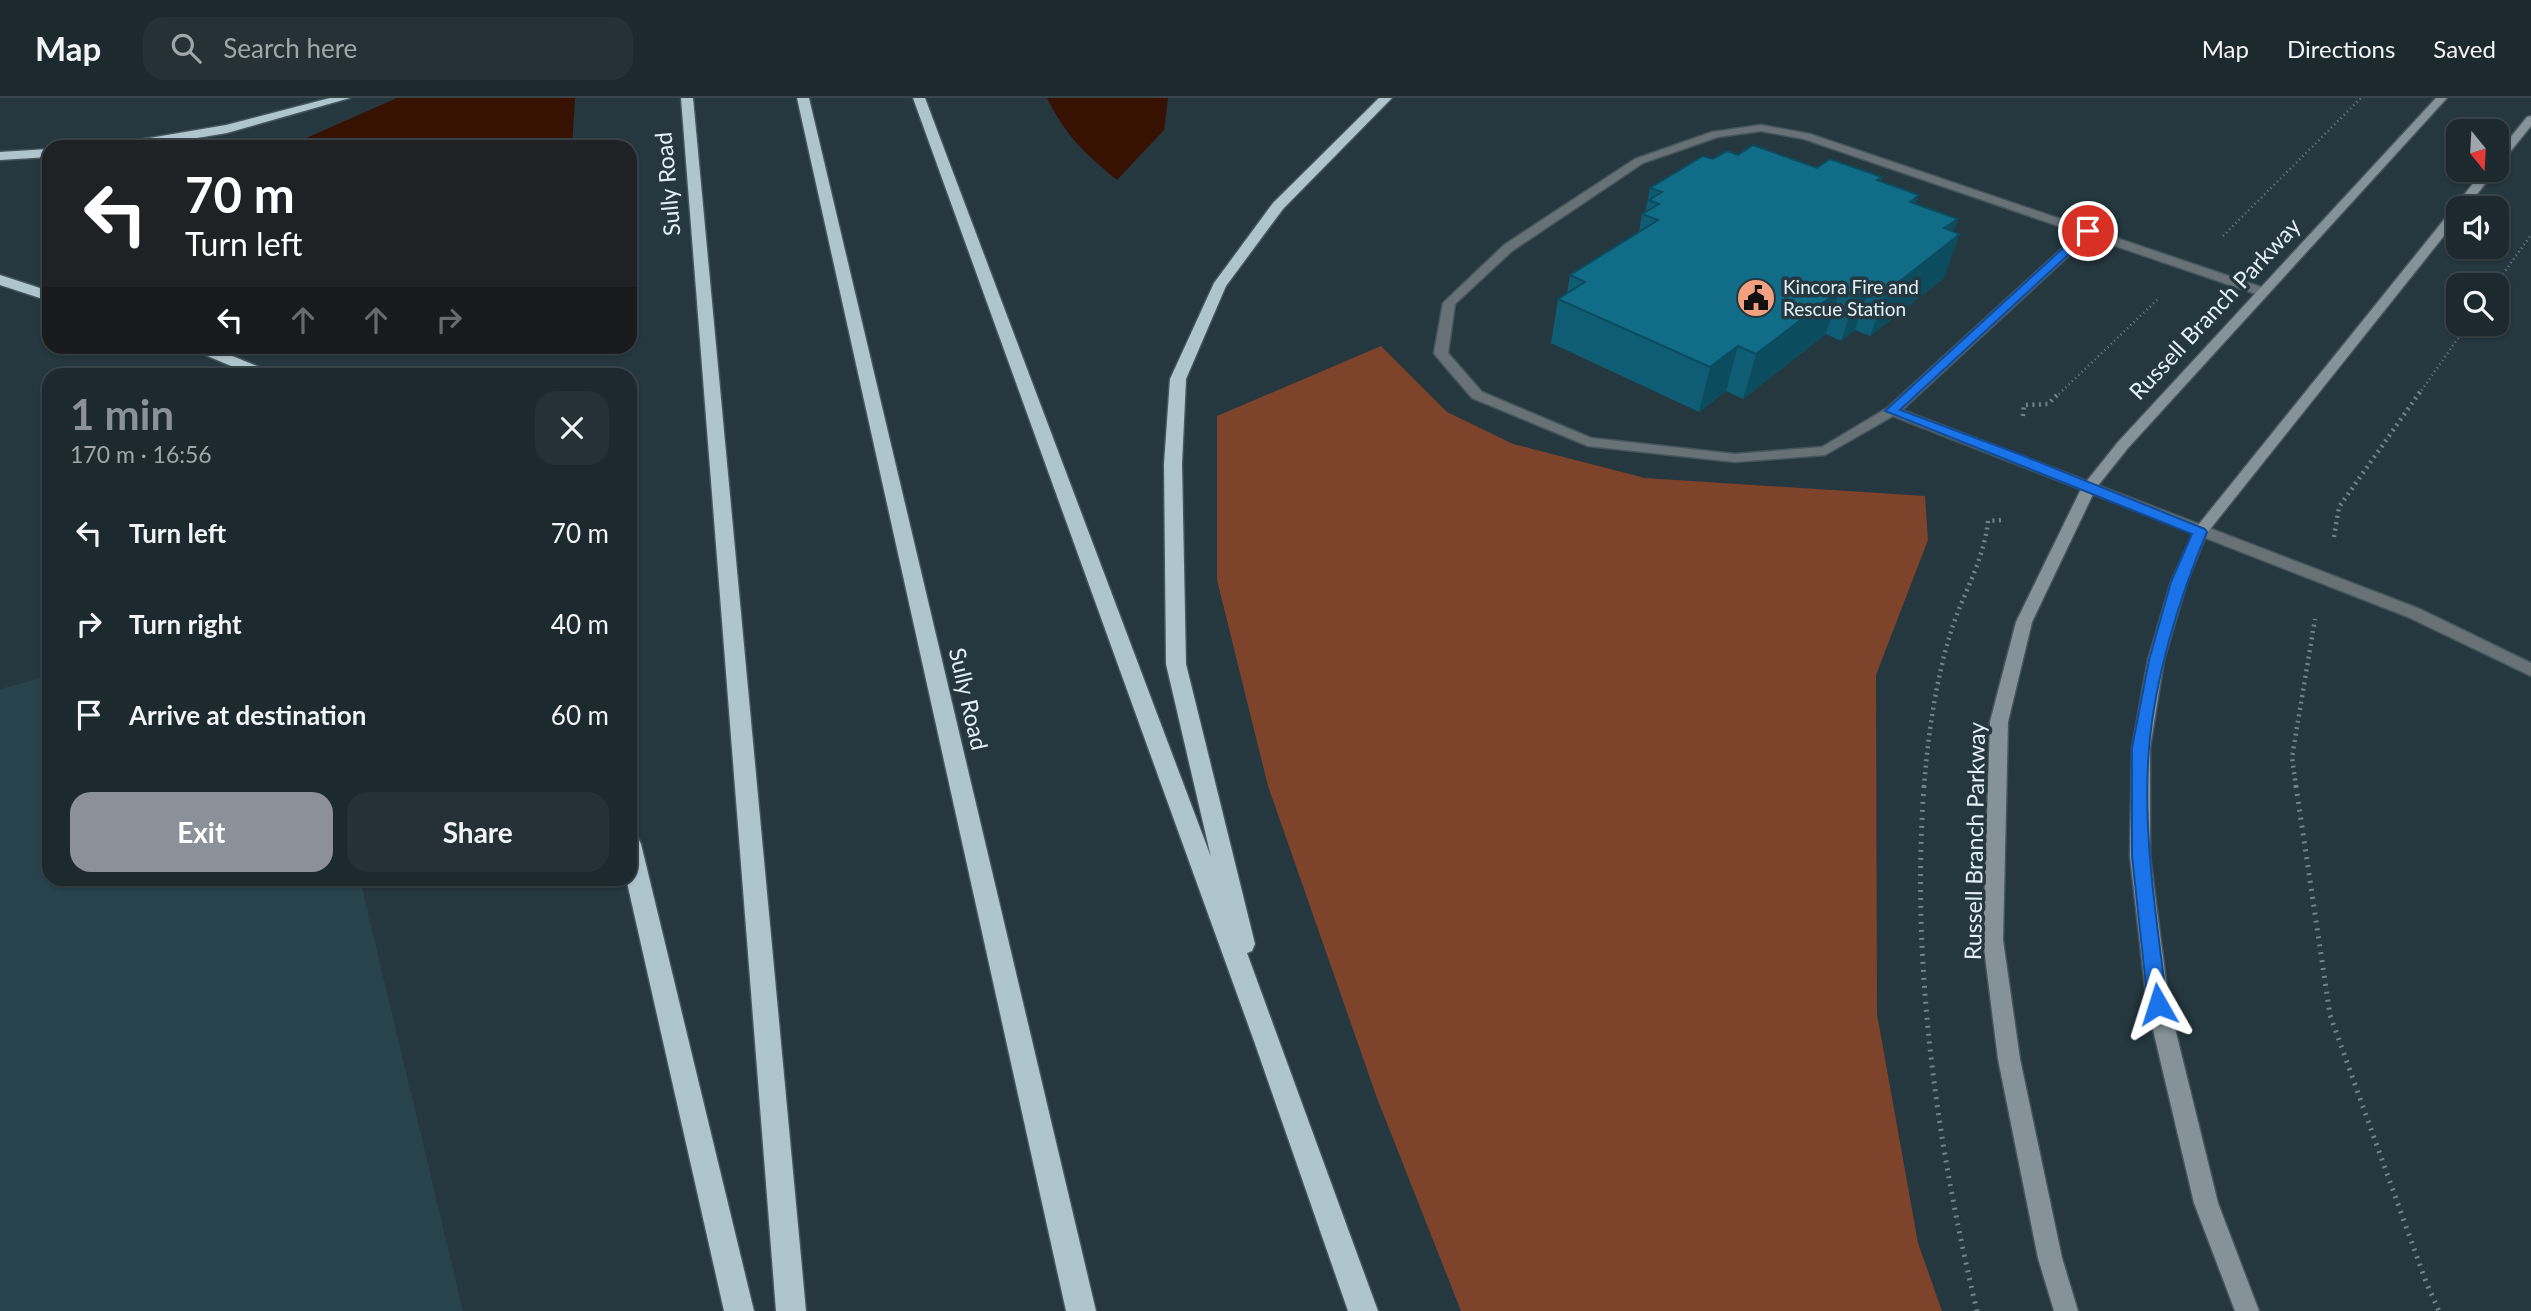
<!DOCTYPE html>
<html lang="en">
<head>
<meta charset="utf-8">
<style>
  :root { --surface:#1c292f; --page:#253137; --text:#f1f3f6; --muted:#a0a6aa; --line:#3a454b; --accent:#8c9099 }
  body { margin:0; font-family:Lato,sans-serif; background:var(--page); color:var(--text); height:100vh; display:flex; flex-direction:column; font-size:26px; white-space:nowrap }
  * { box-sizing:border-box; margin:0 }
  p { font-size:23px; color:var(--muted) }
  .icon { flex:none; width:38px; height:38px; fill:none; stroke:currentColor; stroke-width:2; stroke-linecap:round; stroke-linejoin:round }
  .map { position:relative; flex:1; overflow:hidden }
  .side { position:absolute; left:42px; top:270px; width:595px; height:518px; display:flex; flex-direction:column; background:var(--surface); border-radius:21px; box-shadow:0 2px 5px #0004,0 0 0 2px var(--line) }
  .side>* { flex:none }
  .banner { position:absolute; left:42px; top:42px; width:595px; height:214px; border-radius:21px; box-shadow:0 2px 5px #0004,0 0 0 2px var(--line); background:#202124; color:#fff; overflow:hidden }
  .needle { width:46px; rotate:162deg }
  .controls { position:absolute; left:2446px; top:21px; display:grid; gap:14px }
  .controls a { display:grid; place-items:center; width:63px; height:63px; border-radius:14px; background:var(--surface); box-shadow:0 2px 5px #0004,0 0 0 2px var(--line); font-size:35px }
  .pin { position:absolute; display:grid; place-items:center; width:60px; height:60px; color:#fff; margin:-30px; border:4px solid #fff; border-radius:50%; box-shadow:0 2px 7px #0007 }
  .me { position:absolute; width:77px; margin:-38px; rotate:354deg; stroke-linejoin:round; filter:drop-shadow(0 0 5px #0008) }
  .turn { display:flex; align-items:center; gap:24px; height:147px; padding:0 28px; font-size:32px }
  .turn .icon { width:91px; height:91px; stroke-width:2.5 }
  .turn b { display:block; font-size:49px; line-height:60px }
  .lanes { display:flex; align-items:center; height:66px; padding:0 28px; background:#0003; justify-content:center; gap:35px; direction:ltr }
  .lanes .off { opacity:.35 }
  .round { display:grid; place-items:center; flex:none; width:74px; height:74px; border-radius:21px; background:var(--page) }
  .headline { display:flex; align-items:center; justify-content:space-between; height:119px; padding:0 28px }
  h1 { font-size:42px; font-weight:700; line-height:52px; color:var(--accent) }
  .action { display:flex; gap:14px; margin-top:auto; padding:14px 28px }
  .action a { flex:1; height:80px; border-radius:21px; background:var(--accent); color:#fff; font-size:28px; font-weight:700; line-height:80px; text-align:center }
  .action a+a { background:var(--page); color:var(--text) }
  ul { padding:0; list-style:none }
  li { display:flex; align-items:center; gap:21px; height:91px; padding:0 28px }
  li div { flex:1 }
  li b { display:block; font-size:26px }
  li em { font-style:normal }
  header { display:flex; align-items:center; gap:42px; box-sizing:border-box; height:98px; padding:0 35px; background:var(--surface); border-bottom:2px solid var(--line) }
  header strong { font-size:33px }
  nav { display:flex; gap:38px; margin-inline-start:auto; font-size:24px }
  .search { width:490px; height:63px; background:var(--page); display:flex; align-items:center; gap:18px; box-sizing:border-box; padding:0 24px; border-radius:21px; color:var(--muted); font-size:26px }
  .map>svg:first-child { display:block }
</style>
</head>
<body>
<header>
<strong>Map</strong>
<div class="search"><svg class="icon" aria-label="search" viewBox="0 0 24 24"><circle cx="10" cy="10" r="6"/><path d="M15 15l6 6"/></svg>Search here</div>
<nav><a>Map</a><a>Directions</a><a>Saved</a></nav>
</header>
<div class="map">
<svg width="2531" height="1213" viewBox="0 0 2531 1213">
  <rect width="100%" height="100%" fill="#25373f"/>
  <polygon fill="#28434c" points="49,578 49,780 360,781 463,1213 0,1213 0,591"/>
  <polygon fill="#7e432b" points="1381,248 1447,314 1513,346 1645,380 1925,398 1928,442 1876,577 1877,916 1918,1145 1942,1213 1461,1213 1377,1000 1268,688 1217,482 1217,318"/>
  <g fill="#371102">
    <polygon points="397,0 575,0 572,49 286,49"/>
    <path d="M1047,0H1168L1164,32L1117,82C1085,56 1066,38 1047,0Z"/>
  </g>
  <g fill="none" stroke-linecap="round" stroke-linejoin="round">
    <defs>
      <path id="service" d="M1761,27L1810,36L2267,191V197H2259L2089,139L1902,312L2420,511L2531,565V578L2408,519L1893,318L1825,357L1735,364L1588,348L1472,300L1436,258L1434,255L1443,205L1504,147L1635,61L1712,34ZM1761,33L1804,41L2079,135L1887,310L1822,349L1735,356L1591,340L1482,294L1448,255L1455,206L1512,153L1643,65L1718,39Z"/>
      <g id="secondary">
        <polygon points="2436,0 2447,0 2128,350 2096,390 2032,524 2008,624 2003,842 2020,961 2062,1160 2078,1213 2054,1213 2038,1160 1998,961 1983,842 1990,624 2016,524 2082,389 2118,344"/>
        <polygon points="2531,18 2531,28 2501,65 2497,66 2497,56 2527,19"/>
        <polygon points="2484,72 2496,72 2466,110 2459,110 2459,119 2207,435 2187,484 2164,562 2150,650 2150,758 2169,906 2218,1105 2259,1213 2235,1213 2194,1105 2147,906 2130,758 2132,650 2148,562 2171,484 2195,431"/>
      </g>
      <g id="motorway">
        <polygon points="330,0 350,0 227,35 143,49 113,49 120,45 226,27"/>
        <polygon points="681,0 693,0 806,1213 776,1213"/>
        <polygon points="797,0 809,0 1096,1213 1066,1213"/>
        <polygon points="913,0 925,0 1211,759 1166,566 1164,366 1170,281 1214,185 1273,105 1379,0 1392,0 1283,111 1226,188 1186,281 1182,366 1186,566 1255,846 1252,853 1247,855 1378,1213 1348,1213 1254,943"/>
        <polygon points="49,51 49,59 0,62 0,54"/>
        <polygon points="0,177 49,193 49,203 0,187"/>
        <polygon points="184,248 208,248 269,273 271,276 250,276"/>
        <polygon points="630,737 638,740 641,746 754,1213 724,1213 626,780 630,780"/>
      </g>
    </defs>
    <use href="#service" stroke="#44555c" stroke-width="3"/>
    <use href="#secondary" stroke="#44555c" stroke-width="3"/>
    <use href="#motorway" stroke="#44555c" stroke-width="3"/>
    <g stroke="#738289" stroke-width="2.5" stroke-dasharray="1 3.5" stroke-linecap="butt">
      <polyline points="2223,138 2361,0"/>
      <polyline points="2495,187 2531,137"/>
      <polyline points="2059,296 2159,200"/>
      <polyline points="2419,296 2468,226"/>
    </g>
    <g stroke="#738289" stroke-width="4.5" stroke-dasharray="2 4.5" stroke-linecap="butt">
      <polyline points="2023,318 2024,307 2048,306 2060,294"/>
      <polyline points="2334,439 2339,409 2420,294"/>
      <path d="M1924,689C1928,636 1936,581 1952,530C1964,494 1984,462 1988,423L2002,422"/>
      <polyline points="2296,689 2292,659 2315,521"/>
    </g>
    <g stroke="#738289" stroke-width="5" stroke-dasharray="2 6" stroke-linecap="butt">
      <path d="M1924,688C1911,863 1936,1042 1977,1213"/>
      <polyline points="2296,688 2330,917 2426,1184 2439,1213"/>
    </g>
    <use href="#service" fill="#687175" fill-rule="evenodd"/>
    <use href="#secondary" fill="#859399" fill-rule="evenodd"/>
    <use href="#motorway" fill="#aec5ce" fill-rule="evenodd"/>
  </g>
  <polygon fill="#0f5d75" points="1738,57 1882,79 1880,84 1916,106 1958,121 1953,134 1944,180 1870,238 1855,232 1841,243 1826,236 1743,301 1726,293 1699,314 1551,245 1558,201 1567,195 1570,177 1639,134 1642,116 1645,115 1650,90 1713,61"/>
  <g fill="#0c4c5f">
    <polygon points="1919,97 1904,140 1910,104"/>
    <polygon points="1958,121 1948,146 1960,136 1944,180 1870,238 1886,194 1944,130"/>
    <polygon points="1870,188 1855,232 1841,243 1856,198"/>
    <polygon points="1840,192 1826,236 1743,301 1756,256"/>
    <polygon points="1738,248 1726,293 1699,314 1710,269"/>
  </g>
  <polygon fill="#116c88" stroke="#0c4c5f" stroke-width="2" points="1753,47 1817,70 1830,61 1882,79 1877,82 1919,97 1910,104 1958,121 1944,130 1960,136 1886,194 1870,188 1856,198 1840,192 1756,256 1738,248 1710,269 1558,201 1585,184 1570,177 1658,122 1642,116 1659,106 1649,102 1662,94 1650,90 1703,58 1713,61 1727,53 1738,57"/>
  <path fill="#1a73e8" stroke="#114b97" stroke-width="2" d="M2085,130L2094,133L1900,312L2019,356L2205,431L2207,434C2179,500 2155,579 2149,650C2142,736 2157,822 2167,906L2164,912L2158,914L2151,912L2148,906L2132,758V650L2149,562L2171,484L2192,436L1885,313Z"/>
  <defs>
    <symbol id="civic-disc" viewBox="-11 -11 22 22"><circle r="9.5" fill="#f2a080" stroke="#25373f"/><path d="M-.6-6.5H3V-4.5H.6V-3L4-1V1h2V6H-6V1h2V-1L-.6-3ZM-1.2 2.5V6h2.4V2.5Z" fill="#111"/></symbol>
  </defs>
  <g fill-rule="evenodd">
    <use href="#civic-disc" x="1734" y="178" width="44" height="44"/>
  </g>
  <g text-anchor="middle" stroke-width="7" stroke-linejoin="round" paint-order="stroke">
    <g font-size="19" fill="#e4f0f5" stroke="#25373f" text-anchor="start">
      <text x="1783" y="196">Kincora Fire and<tspan x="1783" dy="22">Rescue Station</tspan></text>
    </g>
    <g font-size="23" fill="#e4f0f5" stroke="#25373f">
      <text transform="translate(668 86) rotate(-95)" y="8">Sully Road</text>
      <text transform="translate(2215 211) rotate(-47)" y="8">Russell Branch Parkway</text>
      <text transform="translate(968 601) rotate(77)" y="8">Sully Road</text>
      <text transform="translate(1975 743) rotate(-89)" y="8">Russell Branch Parkway</text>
    </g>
  </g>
</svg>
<div class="controls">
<a><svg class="needle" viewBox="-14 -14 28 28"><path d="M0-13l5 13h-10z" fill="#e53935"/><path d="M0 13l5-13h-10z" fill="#a0a6aa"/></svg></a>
<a><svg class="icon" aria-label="sound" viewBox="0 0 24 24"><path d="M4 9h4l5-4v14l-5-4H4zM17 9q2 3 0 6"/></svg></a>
<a><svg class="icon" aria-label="search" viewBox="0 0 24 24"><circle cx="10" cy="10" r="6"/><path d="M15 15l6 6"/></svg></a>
</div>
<div class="pin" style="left:2088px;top:133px;background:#d93025"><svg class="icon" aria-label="arrive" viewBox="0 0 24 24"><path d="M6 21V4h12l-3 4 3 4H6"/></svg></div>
<svg class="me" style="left:2158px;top:906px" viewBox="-20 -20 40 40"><path d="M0-17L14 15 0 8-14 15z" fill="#1a73e8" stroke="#fff" stroke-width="4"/></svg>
<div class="banner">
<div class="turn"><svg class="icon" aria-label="left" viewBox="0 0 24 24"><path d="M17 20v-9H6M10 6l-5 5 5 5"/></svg><div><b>70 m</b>Turn left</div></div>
<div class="lanes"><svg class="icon" aria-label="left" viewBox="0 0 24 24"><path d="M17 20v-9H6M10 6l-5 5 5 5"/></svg><svg class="icon off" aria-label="ahead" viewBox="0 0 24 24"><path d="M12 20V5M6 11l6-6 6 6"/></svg><svg class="icon off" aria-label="ahead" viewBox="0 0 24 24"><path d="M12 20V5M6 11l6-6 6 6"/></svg><svg class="icon off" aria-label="right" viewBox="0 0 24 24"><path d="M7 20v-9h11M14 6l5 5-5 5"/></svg></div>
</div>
<section class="side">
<div class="headline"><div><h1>1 min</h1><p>170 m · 16:56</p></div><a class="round"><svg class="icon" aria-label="close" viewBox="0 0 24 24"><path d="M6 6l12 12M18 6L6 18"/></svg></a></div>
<ul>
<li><svg class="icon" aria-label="left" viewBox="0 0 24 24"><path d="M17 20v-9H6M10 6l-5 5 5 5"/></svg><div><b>Turn left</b></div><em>70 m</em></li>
<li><svg class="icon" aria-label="right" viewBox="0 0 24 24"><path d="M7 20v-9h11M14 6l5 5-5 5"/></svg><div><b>Turn right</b></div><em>40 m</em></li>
<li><svg class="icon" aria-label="arrive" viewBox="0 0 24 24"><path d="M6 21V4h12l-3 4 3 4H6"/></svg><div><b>Arrive at destination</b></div><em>60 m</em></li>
</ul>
<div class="action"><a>Exit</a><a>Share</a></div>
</section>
</div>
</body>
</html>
